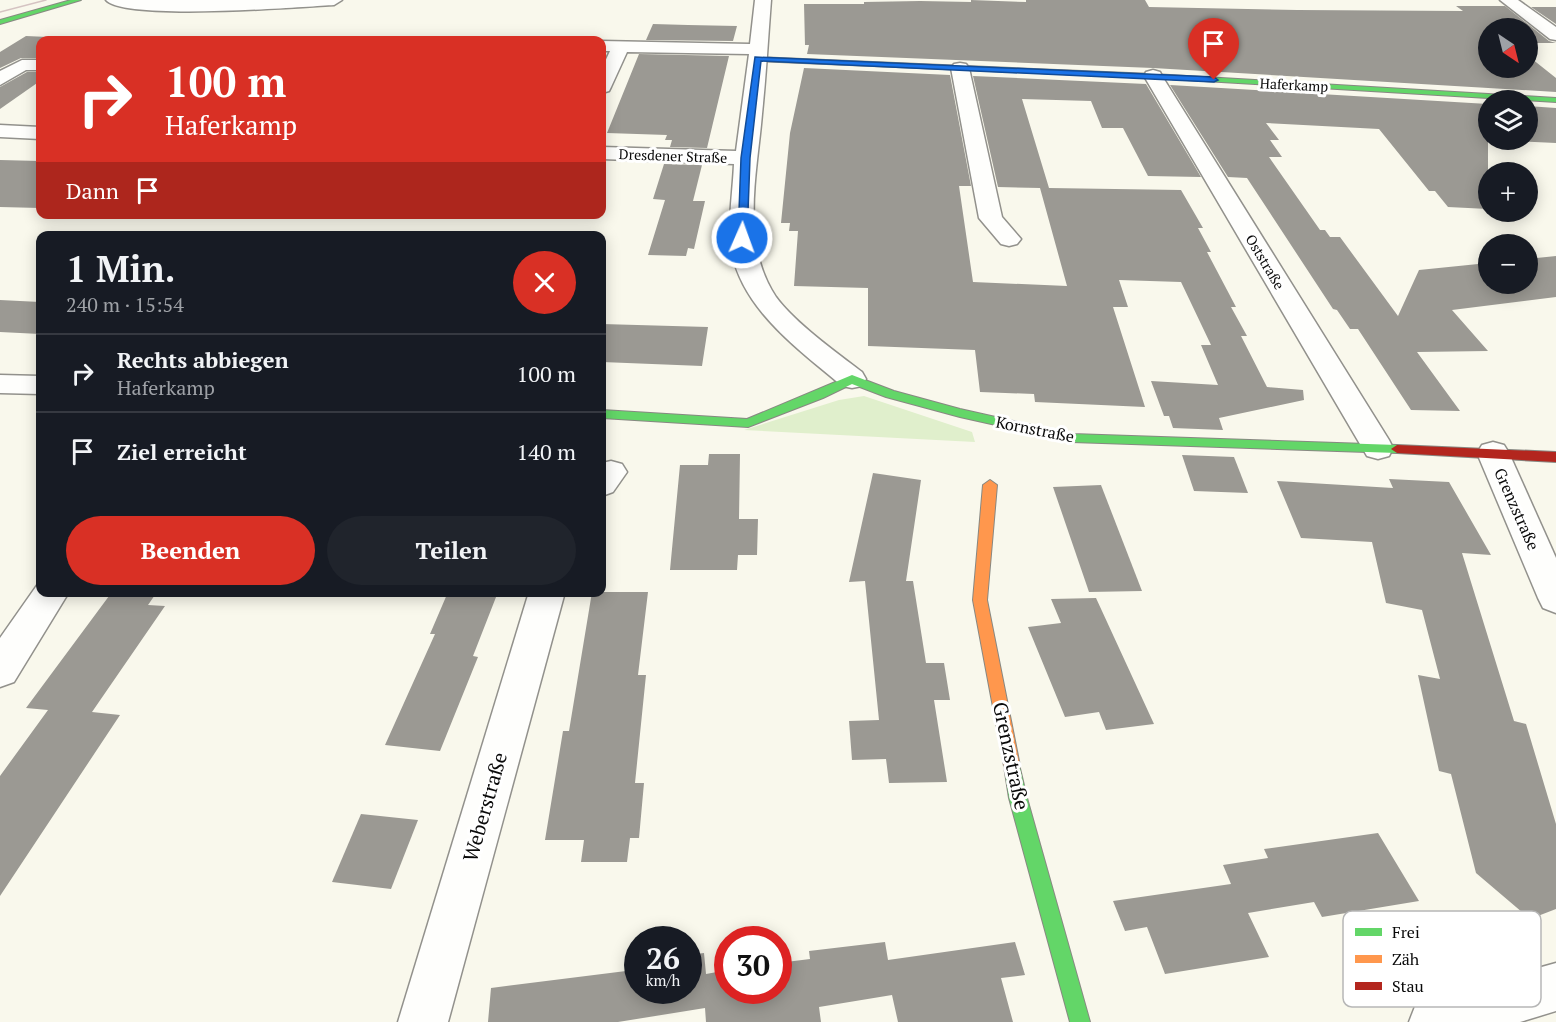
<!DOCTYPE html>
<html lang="de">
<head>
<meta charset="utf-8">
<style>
  :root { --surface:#171b24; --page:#20242c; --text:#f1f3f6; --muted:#9ea1a6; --line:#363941; --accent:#d93025 }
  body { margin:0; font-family:"PT Serif",serif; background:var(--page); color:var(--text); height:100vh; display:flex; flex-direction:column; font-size:22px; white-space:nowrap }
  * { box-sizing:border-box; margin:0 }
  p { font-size:20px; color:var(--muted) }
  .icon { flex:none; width:33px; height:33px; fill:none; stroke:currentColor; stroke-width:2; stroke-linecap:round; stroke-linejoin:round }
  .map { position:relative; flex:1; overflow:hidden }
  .details { position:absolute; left:36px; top:231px; width:570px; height:366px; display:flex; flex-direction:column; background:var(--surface); border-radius:12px; box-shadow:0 3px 15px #0003 }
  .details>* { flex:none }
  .top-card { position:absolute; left:36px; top:36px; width:570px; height:183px; border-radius:12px; box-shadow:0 3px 15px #0003; background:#d93025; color:#fff; overflow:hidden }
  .needle { width:39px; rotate:145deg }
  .tools { position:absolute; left:1478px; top:18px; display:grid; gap:12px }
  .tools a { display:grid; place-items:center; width:60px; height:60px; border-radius:50%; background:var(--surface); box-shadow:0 3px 15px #0003; font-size:30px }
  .speed { position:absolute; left:624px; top:926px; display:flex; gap:12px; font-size:30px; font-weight:700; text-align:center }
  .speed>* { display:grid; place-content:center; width:78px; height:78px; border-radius:50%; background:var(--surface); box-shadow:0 3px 15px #0003; line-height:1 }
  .speed small { font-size:15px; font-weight:400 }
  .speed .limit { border:9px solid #d22; background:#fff; color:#111 }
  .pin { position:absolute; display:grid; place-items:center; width:51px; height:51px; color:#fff; margin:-62px -26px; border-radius:50% 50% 50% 0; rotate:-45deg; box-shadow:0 0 6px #0007 }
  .pin .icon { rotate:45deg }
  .me { position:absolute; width:66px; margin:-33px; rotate:2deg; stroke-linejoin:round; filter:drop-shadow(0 0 4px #0008) }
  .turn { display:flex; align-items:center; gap:21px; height:126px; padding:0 30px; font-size:27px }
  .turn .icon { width:78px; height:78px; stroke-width:2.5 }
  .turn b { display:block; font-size:42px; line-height:51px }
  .then { display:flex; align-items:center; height:57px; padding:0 30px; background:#0003; gap:12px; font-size:22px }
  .round { display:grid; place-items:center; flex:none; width:63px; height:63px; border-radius:32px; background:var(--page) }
  .headline { display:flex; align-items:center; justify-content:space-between; height:102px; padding:0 30px }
  h1 { font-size:36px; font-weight:700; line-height:45px }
  .cta { display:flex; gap:12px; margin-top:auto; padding:12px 30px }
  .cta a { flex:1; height:69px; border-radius:36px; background:var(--accent); color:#fff; font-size:24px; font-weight:700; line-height:69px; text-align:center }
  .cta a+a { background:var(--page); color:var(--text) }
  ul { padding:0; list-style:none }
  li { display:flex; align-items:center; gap:18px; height:78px; padding:0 30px; border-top:2px solid var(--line) }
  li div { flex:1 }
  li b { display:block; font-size:22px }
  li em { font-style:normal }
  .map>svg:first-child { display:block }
</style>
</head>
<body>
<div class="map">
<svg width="1556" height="1022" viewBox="0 0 1556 1022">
  <rect width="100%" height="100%" fill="#f9f8ec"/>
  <polygon fill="#e0efcc" points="864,396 972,432 975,442 744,430 839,400"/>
  <g fill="#9b9993">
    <polygon points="971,0 1026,2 1026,0 1145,0 1149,7 1297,10 1463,11 1456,6 1505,6 1549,41 1556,43 1527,43 1527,28 1488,28 1488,68 1527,68 1527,55 1556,78 1556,92 1153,68 807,54 809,45 805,45 804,4 864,4 864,2 920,1 971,2"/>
    <polygon points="1531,7 1556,7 1556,24"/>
    <polygon points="653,24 688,25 737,26 733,41 646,40"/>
    <polygon points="26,36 48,37 104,38 99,40 40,40 40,58 21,58 0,68 0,52"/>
    <polygon points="639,54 729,56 707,148 670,147 672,140 665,140 667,135 607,133"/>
    <polygon points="804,68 950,75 971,186 959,186 973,282 1067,286 1040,188 998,187 973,76 1146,84 1201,177 1148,176 1123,128 1102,128 1091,101 1022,99 1049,188 1181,190 1203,228 1198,228 1211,252 1207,252 1236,307 1231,307 1247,336 1241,336 1267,387 1303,390 1304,400 1219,418 1223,430 1173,428 1169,416 1164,416 1151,381 1218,385 1201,345 1211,345 1181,282 1119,280 1128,307 1113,307 1145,407 1035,402 1034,394 980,392 975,350 868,346 868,288 794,286 798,231 789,231 790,223 781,223 790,133"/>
    <polygon points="27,72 40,72 40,81 0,109 0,87"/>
    <polygon points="1170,85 1488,104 1488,140 1527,140 1527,106 1556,108 1556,143 1488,140 1488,209 1448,207 1435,191 1429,191 1379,129 1266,123 1279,140 1270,140 1282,157 1269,157 1320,230 1325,230 1330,237 1340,237 1398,316 1419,270 1488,263 1488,284 1527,284 1527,259 1556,256 1556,297 1452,310 1488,351 1417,352 1460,411 1411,410 1358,329 1350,329 1337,310 1333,309 1247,178 1228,177"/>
    <polygon points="0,160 40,161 40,208 0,207"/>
    <polygon points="664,164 702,165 693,201 705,201 694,249 688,248 686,256 648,255 665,200 653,199"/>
    <polygon points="0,300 40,302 40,334 0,332"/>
    <polygon points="602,324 708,327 702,366 602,362"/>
    <polygon points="709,454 740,454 739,519 758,519 757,555 738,555 737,570 670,570 680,465 708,465"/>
    <polygon points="1182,455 1234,457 1248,493 1194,491"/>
    <polygon points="873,473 921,480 906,581 913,581 926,663 944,663 950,700 934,700 947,782 889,783 886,759 852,760 849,721 879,720 865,581 849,582"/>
    <polygon points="1389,479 1449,482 1491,555 1462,553 1514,721 1526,724 1556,824 1556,909 1530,919 1476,873 1451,774 1439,771 1418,675 1440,679 1422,610 1386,603 1372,542 1301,538 1277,481 1393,488"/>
    <polygon points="1101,485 1142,591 1089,592 1053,487"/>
    <polygon points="112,592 157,592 148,605 165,606 92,712 120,715 0,896 0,776 48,710 26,708"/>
    <polygon points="448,592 498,592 473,656 478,657 440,751 385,745 435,634 430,634"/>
    <polygon points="592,592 648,592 638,675 646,675 635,783 644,783 639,838 630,838 627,862 581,862 584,840 545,840 563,731 569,731"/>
    <polygon points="1096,598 1154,724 1106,730 1099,712 1065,717 1028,627 1061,623 1051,599"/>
    <polygon points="361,814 418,820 391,889 332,882"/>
    <polygon points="1378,833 1419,901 1322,917 1314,902 1248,913 1269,957 1165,974 1147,927 1125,931 1113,901 1231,884 1223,865 1268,858 1264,849"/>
    <polygon points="885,942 888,960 1015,942 1025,975 1001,978 1013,1022 898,1022 892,995 819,1007 821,1022 706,1022 705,1008 618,1022 488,1022 491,988 626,971 626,966 638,964 638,990 688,990 688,955 704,953 706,974 728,970 728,990 778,990 778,963 810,959 809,951"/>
  </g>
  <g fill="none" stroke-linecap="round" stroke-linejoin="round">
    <defs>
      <g id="street">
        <path d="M106,0H342L334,5C300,7 123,21 106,0Z"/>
        <path d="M755,0H771C768,38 766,76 762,114C757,174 740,243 776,297C794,322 837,353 862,372L866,379L862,386L852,388L842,386C796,347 734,304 730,238C729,214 733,188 734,164L602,159V147L736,151L749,54L627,52L611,87L609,91L602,93V68L610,51H602V41L750,44Z"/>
        <polygon points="1500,0 1518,0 1556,27 1556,40 1550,39"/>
        <polygon points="22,60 40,60 40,70 26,70 0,85 0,71"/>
        <polygon points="960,63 966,64 969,68 1002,217 1021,239 1017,244 1009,246 1001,244 979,218 951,68 954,64"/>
        <polygon points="1153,70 1160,72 1162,76 1389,440 1393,448 1389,456 1378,459 1367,456 1144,76 1146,72"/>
        <polygon points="0,125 40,127 40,139 0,137"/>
        <polygon points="0,375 40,376 40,394 0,393"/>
        <polygon points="1493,442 1504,445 1509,453 1556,558 1556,613 1543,608 1538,598 1477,453 1482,445"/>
        <polygon points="611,461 622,464 627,472 613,492 602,496 602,463"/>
        <polygon points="40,581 40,592 69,592 14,682 0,687 0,638"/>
        <polygon points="529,592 565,592 448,1022 398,1022"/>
        <polygon points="1556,963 1556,1011 1520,1022 1409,1022 1416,1004 1434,997"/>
      </g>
      <g id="fast">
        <polygon points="71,0 81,0 0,24 0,20"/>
        <polygon points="755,57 1153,74 1556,98 1556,102 1153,78 758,61 755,61"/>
        <polygon points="852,375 894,391 960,409 1072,434 1397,445 1403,449 1397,453 1072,442 960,417 886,397 852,384 823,398 748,427 602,418 602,410 747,419"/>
        <polygon points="1012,758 1018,760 1027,798 1090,1022 1070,1022 1009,798 1004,766 1006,760"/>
      </g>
      <polygon id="slow" points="990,480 997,485 987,600 1020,766 1018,772 1012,774 1006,772 1004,766 973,600 983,485"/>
      <polygon id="jam" points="1397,445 1556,452 1556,462 1397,453 1391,449"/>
    </defs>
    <use href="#street" stroke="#92918c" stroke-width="3"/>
    <use href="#fast" stroke="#888882" stroke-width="2"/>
    <use href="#slow" stroke="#888882" stroke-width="2"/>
    <use href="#jam" stroke="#888882" stroke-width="2"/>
    <use href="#street" fill="#fefefc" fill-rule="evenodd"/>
    <use href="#fast" fill="#63d668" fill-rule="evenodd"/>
    <use href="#slow" fill="#ff974d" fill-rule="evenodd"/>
    <use href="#jam" fill="#b3261e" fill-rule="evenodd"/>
    <polyline stroke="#d5c3c2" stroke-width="1.5" points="0,12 46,0"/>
  </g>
  <polygon fill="#1a73e8" stroke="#114b97" stroke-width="1.5" points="755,57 1214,77 1218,80 1214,82 761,61 750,158 747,238 742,241 738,238 741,158"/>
  <g text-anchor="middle" stroke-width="6" stroke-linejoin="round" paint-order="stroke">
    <g font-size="14" fill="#0a0a0a" stroke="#fff">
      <text transform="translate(1294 85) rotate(3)" y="5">Haferkamp</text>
      <text transform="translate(673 156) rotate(2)" y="5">Dresdener Straße</text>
      <text transform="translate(1265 262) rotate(59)" y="5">Oststraße</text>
    </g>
    <g font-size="16" fill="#0a0a0a" stroke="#fff">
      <text transform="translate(1035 429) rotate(11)" y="6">Kornstraße</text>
      <text transform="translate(1517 509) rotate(66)" y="6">Grenzstraße</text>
    </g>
    <g font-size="20" fill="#0a0a0a" stroke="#fff">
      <text transform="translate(1011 756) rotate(78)" y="7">Grenzstraße</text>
      <text transform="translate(485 807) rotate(-74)" y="7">Weberstraße</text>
    </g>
  </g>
  <rect x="1343" y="911" width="198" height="96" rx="9" fill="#fff" stroke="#b6b6b6" stroke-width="1.5"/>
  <rect x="1355" y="928" width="27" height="8" fill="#63d668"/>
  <rect x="1355" y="955" width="27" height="8" fill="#ff974d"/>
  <rect x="1355" y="982" width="27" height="8" fill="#b3261e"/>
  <g font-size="16" fill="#0a0a0a">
    <text x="1392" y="938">Frei</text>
    <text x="1392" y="965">Zäh</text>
    <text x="1392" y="992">Stau</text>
  </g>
</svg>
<div class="tools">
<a><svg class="needle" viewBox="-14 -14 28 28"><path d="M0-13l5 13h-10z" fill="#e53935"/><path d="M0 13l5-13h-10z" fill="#9ea1a6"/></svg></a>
<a><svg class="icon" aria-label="layers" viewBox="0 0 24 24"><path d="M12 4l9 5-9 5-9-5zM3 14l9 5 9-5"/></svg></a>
<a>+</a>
<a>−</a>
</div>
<div class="speed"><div>26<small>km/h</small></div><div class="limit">30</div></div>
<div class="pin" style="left:1214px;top:80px;background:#d93025"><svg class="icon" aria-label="arrive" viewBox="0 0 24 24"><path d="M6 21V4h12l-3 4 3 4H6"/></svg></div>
<svg class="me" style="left:742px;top:238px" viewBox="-20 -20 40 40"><circle r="17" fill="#1a73e8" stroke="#fff" stroke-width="3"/><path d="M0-11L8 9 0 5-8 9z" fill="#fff"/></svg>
<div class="top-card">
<div class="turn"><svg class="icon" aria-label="right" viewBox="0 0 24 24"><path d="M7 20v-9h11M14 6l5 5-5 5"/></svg><div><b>100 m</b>Haferkamp</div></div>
<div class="then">Dann<svg class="icon" aria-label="arrive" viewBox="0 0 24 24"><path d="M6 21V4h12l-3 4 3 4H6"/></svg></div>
</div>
<section class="details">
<div class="headline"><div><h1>1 Min.</h1><p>240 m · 15:54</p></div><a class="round" style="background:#d93025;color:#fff"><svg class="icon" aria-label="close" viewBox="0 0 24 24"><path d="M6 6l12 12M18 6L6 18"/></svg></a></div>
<ul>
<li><svg class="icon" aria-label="right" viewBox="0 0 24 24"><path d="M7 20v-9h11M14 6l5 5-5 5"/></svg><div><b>Rechts abbiegen</b><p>Haferkamp</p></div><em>100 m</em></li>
<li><svg class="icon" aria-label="arrive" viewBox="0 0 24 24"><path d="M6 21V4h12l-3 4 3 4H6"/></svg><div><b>Ziel erreicht</b></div><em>140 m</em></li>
</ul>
<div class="cta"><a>Beenden</a><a>Teilen</a></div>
</section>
</div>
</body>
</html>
